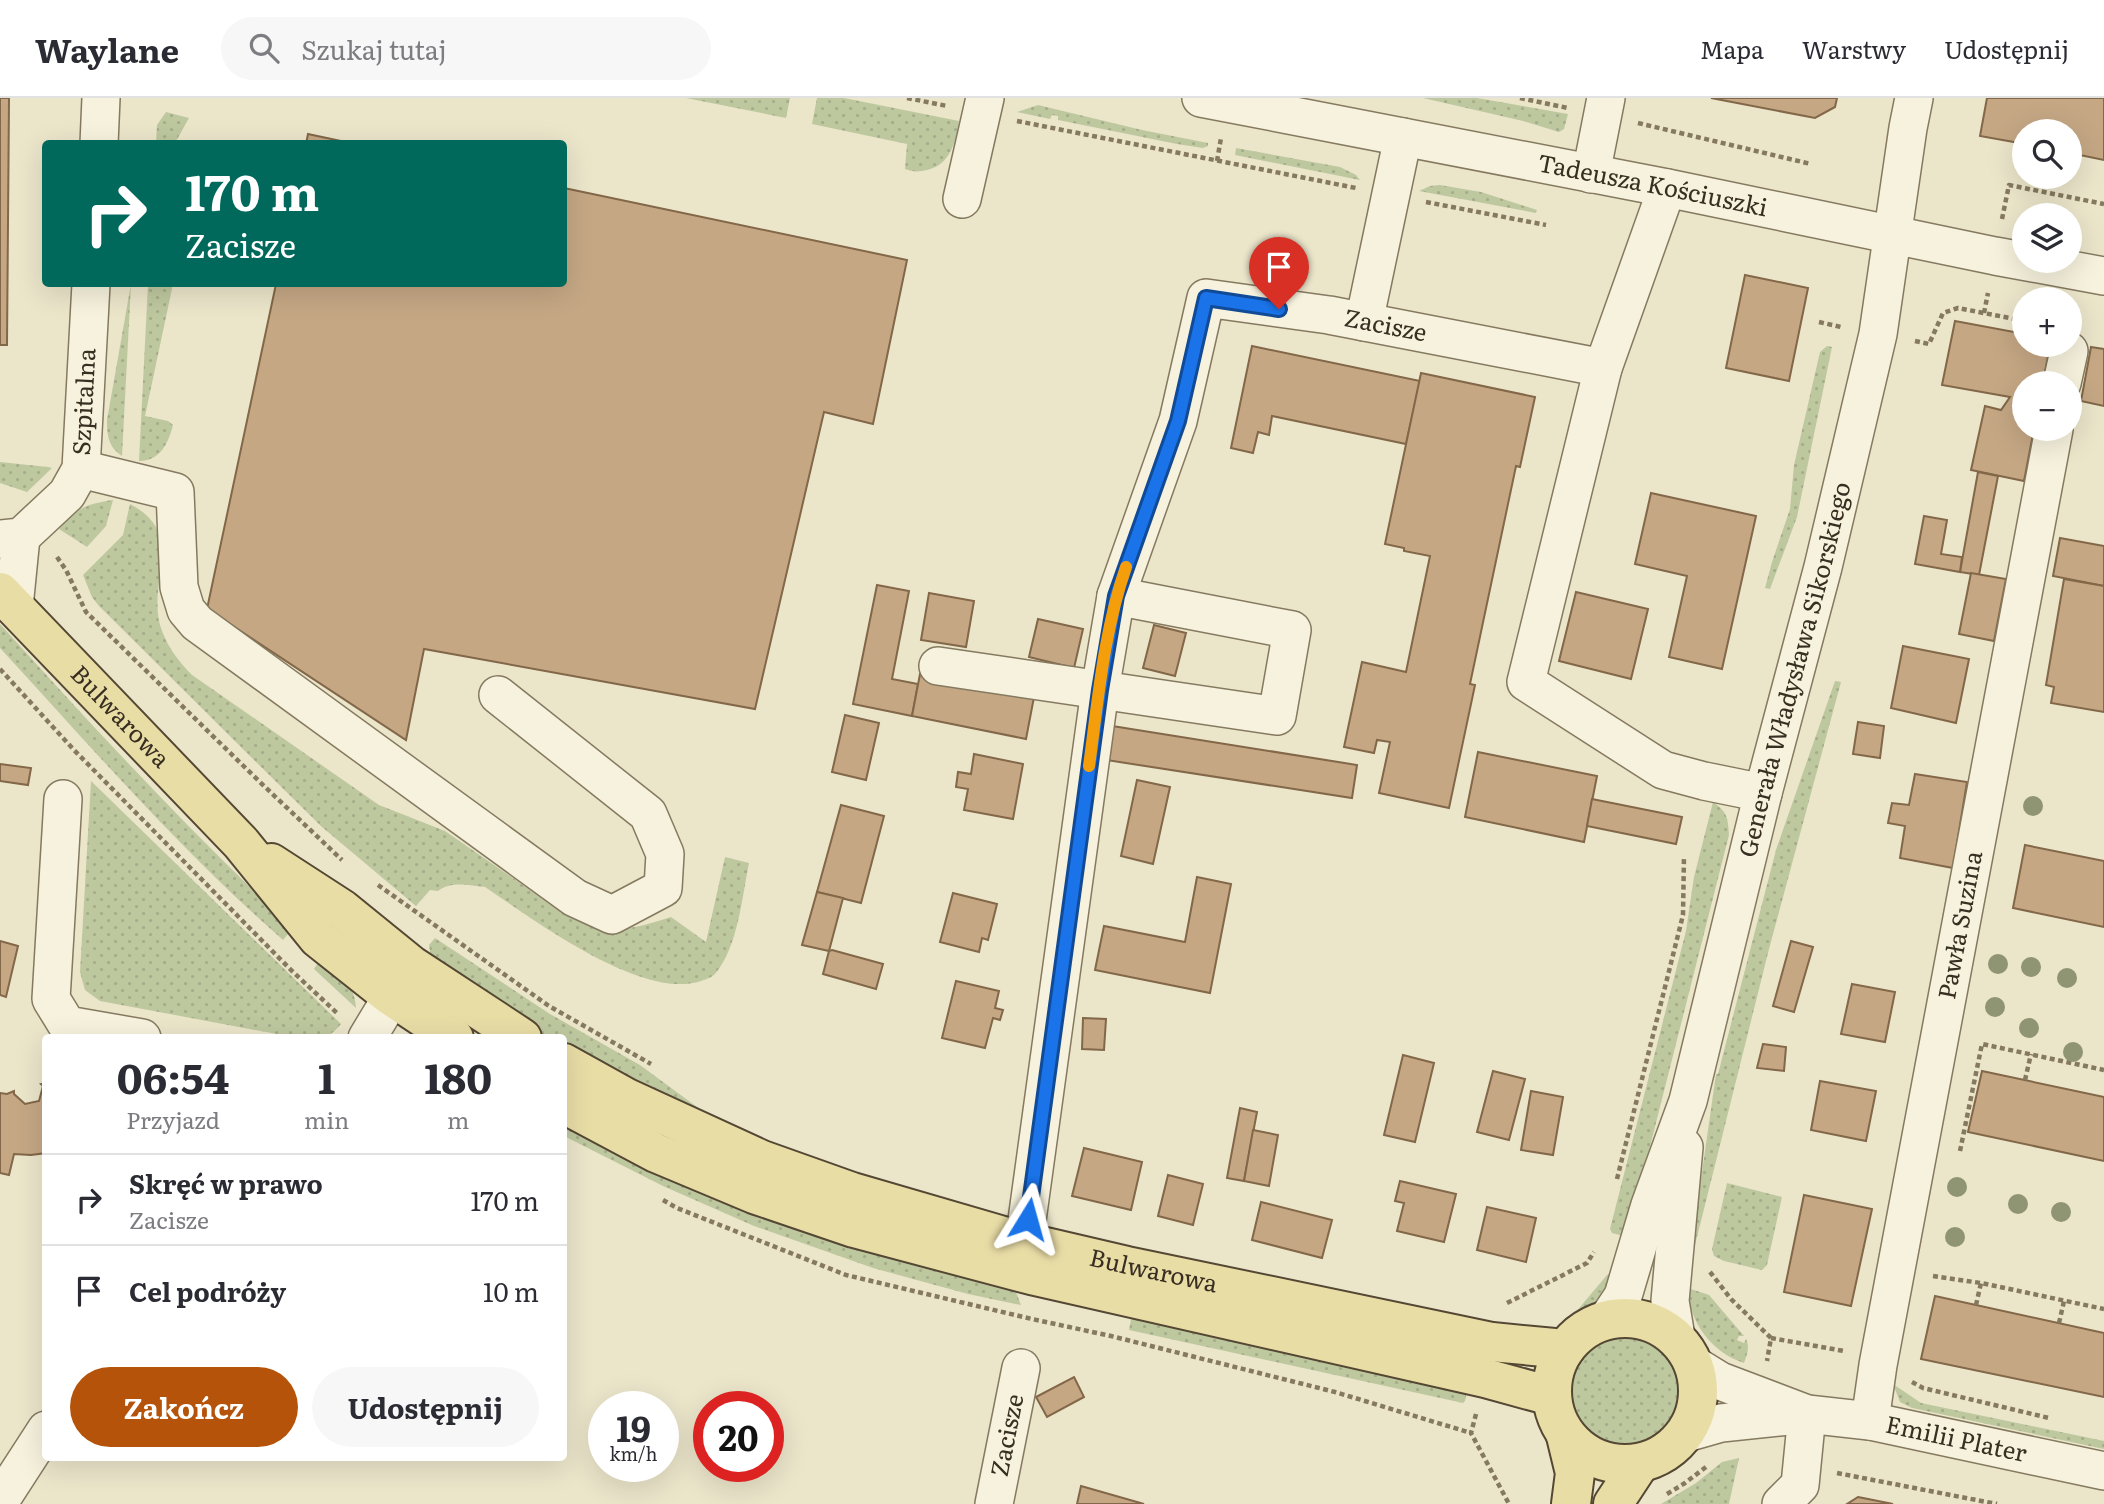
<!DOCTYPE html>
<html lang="pl">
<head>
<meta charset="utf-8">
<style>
  :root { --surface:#fff; --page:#f7f7f7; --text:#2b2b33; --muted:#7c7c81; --line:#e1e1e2; --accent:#b45309 }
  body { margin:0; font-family:Literata,serif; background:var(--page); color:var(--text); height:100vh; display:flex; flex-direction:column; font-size:26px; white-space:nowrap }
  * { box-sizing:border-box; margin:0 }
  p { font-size:23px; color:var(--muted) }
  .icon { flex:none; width:38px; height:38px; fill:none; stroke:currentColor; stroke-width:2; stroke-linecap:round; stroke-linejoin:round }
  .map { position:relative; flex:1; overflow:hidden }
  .sheet { position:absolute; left:42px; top:936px; width:525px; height:427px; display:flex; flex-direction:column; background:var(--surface); border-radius:7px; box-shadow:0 7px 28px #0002 }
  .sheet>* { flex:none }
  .guide { position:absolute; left:42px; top:42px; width:525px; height:147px; border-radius:7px; box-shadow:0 7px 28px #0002; background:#00695c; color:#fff; overflow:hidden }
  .tools { position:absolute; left:2012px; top:21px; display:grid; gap:14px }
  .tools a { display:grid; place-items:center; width:70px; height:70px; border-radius:50%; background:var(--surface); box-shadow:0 7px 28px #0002; font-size:35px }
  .speed { position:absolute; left:588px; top:1293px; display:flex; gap:14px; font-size:35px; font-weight:700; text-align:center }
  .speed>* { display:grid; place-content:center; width:91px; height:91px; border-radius:50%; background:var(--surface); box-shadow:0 7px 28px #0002; line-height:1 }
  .speed small { font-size:18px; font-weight:400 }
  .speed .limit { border:10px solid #d22; background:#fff; color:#111 }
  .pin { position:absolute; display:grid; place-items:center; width:60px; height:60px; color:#fff; margin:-72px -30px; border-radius:50% 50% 50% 0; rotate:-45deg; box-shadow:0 0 7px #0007 }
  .pin .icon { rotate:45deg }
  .me { position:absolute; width:77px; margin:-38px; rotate:8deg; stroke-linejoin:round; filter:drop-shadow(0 0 5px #0008) }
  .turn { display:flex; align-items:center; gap:24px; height:147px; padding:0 28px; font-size:32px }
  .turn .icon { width:91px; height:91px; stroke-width:2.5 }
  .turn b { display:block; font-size:49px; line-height:60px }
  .eta { display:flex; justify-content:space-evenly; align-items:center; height:119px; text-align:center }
  .eta b { font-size:42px; font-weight:700; line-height:49px }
  .action { display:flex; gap:14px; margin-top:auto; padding:14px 28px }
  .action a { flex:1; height:80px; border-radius:42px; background:var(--accent); color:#fff; font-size:28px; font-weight:700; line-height:80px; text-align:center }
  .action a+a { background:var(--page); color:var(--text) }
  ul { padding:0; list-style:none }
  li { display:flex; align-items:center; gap:21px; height:91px; padding:0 28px; border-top:2px solid var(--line) }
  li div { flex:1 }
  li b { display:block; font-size:26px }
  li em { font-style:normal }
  header { display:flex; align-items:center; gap:42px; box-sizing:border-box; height:98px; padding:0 35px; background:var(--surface); border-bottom:2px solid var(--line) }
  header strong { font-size:33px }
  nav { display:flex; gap:38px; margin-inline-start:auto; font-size:24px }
  .search { width:490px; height:63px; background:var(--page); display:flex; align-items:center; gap:18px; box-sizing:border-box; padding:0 24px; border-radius:38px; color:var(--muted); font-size:26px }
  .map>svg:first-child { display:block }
</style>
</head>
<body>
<header>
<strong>Waylane</strong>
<div class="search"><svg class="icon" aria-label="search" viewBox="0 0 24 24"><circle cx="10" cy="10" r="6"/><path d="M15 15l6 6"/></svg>Szukaj tutaj</div>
<nav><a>Mapa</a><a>Warstwy</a><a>Udostępnij</a></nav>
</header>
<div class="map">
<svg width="2104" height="1406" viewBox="0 0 2104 1406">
  <defs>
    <pattern id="grass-dots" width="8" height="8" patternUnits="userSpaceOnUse" patternTransform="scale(1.75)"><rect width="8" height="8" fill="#bec89f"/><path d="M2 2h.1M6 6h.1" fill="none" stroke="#a4ac89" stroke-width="1.8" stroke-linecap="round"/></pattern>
  </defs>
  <rect width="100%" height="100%" fill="#ebe5ca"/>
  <g fill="url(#grass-dots)">
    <polygon points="686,0 790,0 786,20"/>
    <path d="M817,0H844L959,23C956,44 950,67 927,72C919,74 913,74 905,71L907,46L812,26Z"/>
    <polygon points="1423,0 1477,0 1568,16 1564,31 1559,34 1523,23"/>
    <polygon points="1038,7 1142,32 1208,45 1208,48 1203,50 1177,46 1058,22 1058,18 1052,17 1050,21 1017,14"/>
    <polygon points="166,14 189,20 175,45 156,45 157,27"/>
    <polygon points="1236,50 1340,69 1356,77 1360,82 1235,57"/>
    <polygon points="1440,87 1481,94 1537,112 1536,115 1419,93 1430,88"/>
    <path d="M131,186L122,358C108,349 107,337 107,322Z"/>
    <path d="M148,186H173L145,318L168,323L173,327C168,346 160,363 139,363Z"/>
    <polygon points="1827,248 1832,249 1797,419 1770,491 1765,490 1772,464 1790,411 1794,367 1820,254"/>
    <polygon points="0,364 48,369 52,370 27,394 0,385"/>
    <path d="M113,402L106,428L87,449L59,431C75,410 87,406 113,402Z"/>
    <path d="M130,406C186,435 148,481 160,527C166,547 178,563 192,577L379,707L445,733L562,814C605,836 626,834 671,819L706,844L725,759L749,765C742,799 738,849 715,876C711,880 706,881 701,883C642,903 533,821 485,789C469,787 450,783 438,793L430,792L416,808L322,729L255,663L99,508L92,499L83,477L123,437Z"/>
    <path d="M0,526C95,631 190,734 293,830L283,842C181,753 91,649 0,550Z"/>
    <polygon points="1835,583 1841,584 1769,851 1695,1147 1692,1144 1716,976 1718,976 1776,752"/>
    <path d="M91,683L341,926C326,944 320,940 298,940L100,903L85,892L80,874Z"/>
    <path d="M1713,704C1727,714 1728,719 1729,737L1627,1139L1612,1135L1610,1131L1686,833L1694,779Z"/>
    <polygon points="435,840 550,916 640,967 735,1037 564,951 564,940 544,940 511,920 432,868 429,847"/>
    <path d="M323,857C339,874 355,886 356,910L314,871Z"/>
    <polygon points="564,1018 1014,1189 1021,1207 968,1196 873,1170 754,1128 663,1088 564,1038"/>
    <polygon points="1727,1085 1782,1099 1767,1167 1762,1172 1724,1163 1714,1158 1712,1151"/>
    <path d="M1612,1175H1619C1607,1192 1596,1207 1577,1217L1575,1215L1607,1177Z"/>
    <path d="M1688,1190L1709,1197L1744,1238H1739L1737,1242L1744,1245L1746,1241C1750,1249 1747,1257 1744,1265C1712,1255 1688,1223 1688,1190Z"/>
    <polygon points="1132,1216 1468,1289 1465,1303 1463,1305 1129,1232"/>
    <circle cx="1624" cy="1294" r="73"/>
    <polygon points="1893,1286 1921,1305 2104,1343 2104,1351 1912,1310 1900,1304"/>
    <polygon points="1739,1360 1729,1406 1661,1406 1696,1385 1722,1364"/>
  </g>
  <g fill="#c5a784" stroke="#826748" stroke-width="2">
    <polygon points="0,0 9,0 7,247 0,247"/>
    <polygon points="1711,0 1837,0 1835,9 1815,20"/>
    <polygon points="1987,0 2104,0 2104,62 2070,55 2070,33 2025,33 2025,46 1980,38"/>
    <polygon points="308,36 355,46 306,46"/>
    <polygon points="564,90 907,162 873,326 824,314 755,611 424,551 406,642 207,511 276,186 564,186"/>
    <polygon points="1745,177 1808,190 1789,283 1726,270"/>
    <polygon points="1955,223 2025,236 2025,247 2050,247 2043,285 2025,285 2025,331 2034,331 2024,383 1971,372 1985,308 2001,312 2010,299 1942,287"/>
    <polygon points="1252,248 1420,283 1406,346 1272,318 1269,337 1258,334 1253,355 1231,350"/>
    <polygon points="2091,249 2104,251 2104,308 2081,303"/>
    <polygon points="1421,275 1535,299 1520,369 1516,368 1470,586 1475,587 1449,710 1379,695 1390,644 1377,642 1374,655 1344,649 1362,564 1406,574 1430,458 1404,453 1404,450 1385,446"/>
    <polygon points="1978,374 1998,378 1979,477 1960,474"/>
    <polygon points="1651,395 1756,418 1722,571 1669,559 1687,478 1635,466"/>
    <polygon points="1924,418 1947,422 1941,456 1962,459 1960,474 1915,466"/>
    <polygon points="2060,440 2104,448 2104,488 2053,478"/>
    <polygon points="1971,475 2006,481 1994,543 1959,536"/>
    <polygon points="2064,481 2104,488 2104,614 2051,605 2054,589 2046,587"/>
    <polygon points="877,487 909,493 892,581 918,586 912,618 853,606"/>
    <polygon points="1576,494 1648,511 1631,581 1559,563"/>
    <polygon points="929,495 974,503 966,549 921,542"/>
    <polygon points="1038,521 1083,531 1074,570 1029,559"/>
    <polygon points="1154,527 1186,535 1175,578 1143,570"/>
    <polygon points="1903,548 1969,561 1956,625 1891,610"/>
    <polygon points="920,576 1034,599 1026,641 912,618"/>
    <polygon points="845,617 879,625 866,682 832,674"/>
    <polygon points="1858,624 1884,628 1880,660 1853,656"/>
    <polygon points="1106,627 1357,667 1352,700 1100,661"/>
    <polygon points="1478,654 1597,678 1584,744 1465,719"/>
    <polygon points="974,656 1023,666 1013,721 964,712 968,691 956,689 958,674 971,676"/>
    <polygon points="0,666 31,670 28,687 0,683"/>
    <polygon points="1915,676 1967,684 1953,770 1900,760 1905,728 1888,725 1892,705 1909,707"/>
    <polygon points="1137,682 1170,689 1153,766 1121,758"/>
    <polygon points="1592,701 1682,719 1676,746 1587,728"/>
    <polygon points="841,707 884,718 861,805 817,794"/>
    <polygon points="2025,747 2104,763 2104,829 2013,810"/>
    <polygon points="1197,779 1231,786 1210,895 1095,872 1104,828 1185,844"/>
    <polygon points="817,794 843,800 829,853 802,847"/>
    <polygon points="953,795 997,806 988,842 982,840 979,854 940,844"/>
    <polygon points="0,843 18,848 6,899 0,897"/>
    <polygon points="1791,843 1813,849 1794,914 1773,908"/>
    <polygon points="832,852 883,866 876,891 823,876 829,853"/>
    <polygon points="956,883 999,893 995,910 1003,912 1000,922 993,920 985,950 942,940"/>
    <polygon points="1852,886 1895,894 1885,944 1841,936"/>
    <polygon points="1083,920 1106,921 1104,952 1082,951"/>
    <polygon points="1763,946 1786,949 1784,973 1757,970"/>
    <polygon points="1403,957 1434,965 1415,1044 1384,1037"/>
    <polygon points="1493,973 1525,981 1509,1042 1477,1034"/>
    <polygon points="1982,973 2104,999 2104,1063 1968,1034"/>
    <polygon points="1820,983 1876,993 1866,1043 1811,1032"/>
    <polygon points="46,985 46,1055 31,1057 14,1056 9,1077 0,1075 0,995 7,996 14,993 14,996 25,1006 39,1003 43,988 41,986"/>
    <polygon points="1531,993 1563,999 1553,1057 1521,1052"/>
    <polygon points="1240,1010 1257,1014 1244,1083 1227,1080"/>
    <polygon points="1253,1032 1278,1037 1269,1088 1244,1083"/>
    <polygon points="1084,1050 1142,1064 1131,1112 1072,1098"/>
    <polygon points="1168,1077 1203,1086 1193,1127 1158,1118"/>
    <polygon points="1400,1083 1456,1096 1444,1144 1397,1133 1404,1105 1395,1103"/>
    <polygon points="1804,1097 1872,1111 1851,1208 1784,1194"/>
    <polygon points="1261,1104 1332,1122 1322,1160 1252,1142"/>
    <polygon points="1487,1109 1536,1120 1526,1164 1477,1152"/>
    <polygon points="1935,1198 2104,1235 2104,1299 1921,1261"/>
    <polygon points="1074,1279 1084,1299 1047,1319 1036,1299"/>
    <polygon points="1081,1388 1144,1406 1077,1406"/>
    <polygon points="1858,1399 1893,1406 1847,1406"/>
  </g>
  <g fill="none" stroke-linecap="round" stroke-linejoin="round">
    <defs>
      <g id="minor">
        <path id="s1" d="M1201,0L1667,90L1995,158L2104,178"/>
        <polyline points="99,46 101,0"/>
        <polyline points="1591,76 1606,0"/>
        <polyline points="1667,90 1603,270 1526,584 1663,672 1704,683 1763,695"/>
        <polyline points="962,101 985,0"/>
        <polyline points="1364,224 1403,39"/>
        <polyline points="2062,285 2069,253"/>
        <polyline points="81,371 175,394 179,489 186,512 197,525 575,800 612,817 663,790 665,756 648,716 498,597"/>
        <path id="s2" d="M0,441L21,439L67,396L81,371L91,186"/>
        <polyline points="14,509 21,439"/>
        <polyline points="938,568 1277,618 1292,532 1116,498"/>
        <polyline points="63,701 51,901 67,927 142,940"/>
        <polyline points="367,940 408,872"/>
        <path id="s3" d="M1024,1144L1100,592L1116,498L1178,323L1206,200L1329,217L1603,270"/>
        <path id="s4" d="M1607,1222L1623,1198L1650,1107L1688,1003L1763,695L1823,469L1878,236L1908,30L1914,0"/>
        <polyline points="1676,1239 1670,1203 1684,1049"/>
        <path id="s5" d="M1694,1267L1720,1283L1807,1316L1870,1323L2104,1373"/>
        <path id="s6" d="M1870,1323L1878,1267L2054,331"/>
        <polyline points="1686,1335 1721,1325 1799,1317"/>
        <polyline points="0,1403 46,1332"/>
        <path id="s7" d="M994,1406L1021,1270"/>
        <polyline points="1781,1406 1800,1387 1807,1316"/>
      </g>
      <g id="major">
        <path id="s8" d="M0,494L241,745L318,840L391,898L454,940"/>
        <polyline points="271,765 342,811 411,867 522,940"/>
        <path id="s9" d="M564,965L627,1000L762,1062L852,1094L1024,1144L1127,1168L1492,1244L1565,1251"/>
        <polyline points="564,1006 656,1055 754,1096 854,1130 1031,1177 1485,1280 1551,1298"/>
        <circle cx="1625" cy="1293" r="73"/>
        <polyline points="1566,1338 1575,1375 1571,1406"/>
        <polyline points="1613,1406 1640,1365"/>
      </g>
    </defs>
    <use href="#minor" stroke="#857960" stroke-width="40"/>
    <use href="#major" stroke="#544733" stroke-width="42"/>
    <g stroke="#857960" stroke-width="4.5" stroke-dasharray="5 3.5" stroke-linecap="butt">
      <polyline points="907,0 947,8"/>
      <polyline points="1520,0 1568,10"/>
      <polyline points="1017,23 1356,90"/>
      <polyline points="1638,25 1811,66"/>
      <polyline points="1217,63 1221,40"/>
      <polyline points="1426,104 1546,127"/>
      <polyline points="2002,121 2009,87 2104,106"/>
      <polyline points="1984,215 1988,195"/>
      <polyline points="1819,224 1841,229"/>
      <polyline points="1915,243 1929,246 1943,215 1958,210 2025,223"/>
      <polyline points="57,459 66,472 86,514 264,688 342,762"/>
      <polyline points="0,571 74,652 292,873 337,915"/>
      <polyline points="378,787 549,908 651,966"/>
      <polyline points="2025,982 2031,956"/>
      <polyline points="1960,1053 1982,946 2104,972"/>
      <polyline points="1617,1081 1683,817 1684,758"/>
      <polyline points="663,1102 677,1110 846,1177 1032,1221 1111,1238 1335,1294 1471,1335"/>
      <polyline points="1710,1174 1731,1201 1771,1240 1767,1263"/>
      <polyline points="1933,1178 1981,1185 2104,1211"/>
      <polyline points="1507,1205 1587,1165 1594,1154"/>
      <polyline points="1976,1207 1981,1185"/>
      <polyline points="2059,1225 2064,1203"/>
      <polyline points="1771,1240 1844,1253"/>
      <polyline points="1912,1284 1923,1290 2049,1320"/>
      <polyline points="1476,1316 1471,1335 1509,1406"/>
      <polyline points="1837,1375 1997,1406"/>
      <polyline points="1667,1396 1685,1385 1706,1369"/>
    </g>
    <use href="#minor" stroke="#f6f2dd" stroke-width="37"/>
    <use href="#major" stroke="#e9dda6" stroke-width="38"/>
  </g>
  <g fill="#8f9473">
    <circle cx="2033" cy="708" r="10"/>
    <circle cx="1998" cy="866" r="10"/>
    <circle cx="2031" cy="869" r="10"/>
    <circle cx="2067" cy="880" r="10"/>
    <circle cx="1995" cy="909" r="10"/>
    <circle cx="2029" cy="930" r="10"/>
    <circle cx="2073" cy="954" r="10"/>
    <circle cx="1957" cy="1089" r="10"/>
    <circle cx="2018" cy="1106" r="10"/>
    <circle cx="2061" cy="1114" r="10"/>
    <circle cx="1955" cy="1139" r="10"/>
  </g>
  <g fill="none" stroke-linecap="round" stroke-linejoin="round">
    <defs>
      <polyline id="route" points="1028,1121 1100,592 1116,498 1178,323 1206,200 1279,211"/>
    </defs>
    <use href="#route" stroke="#114b97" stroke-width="18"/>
    <use href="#route" stroke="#1a73e8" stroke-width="12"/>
    <path stroke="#f59e0b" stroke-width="12" d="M1089,668C1098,602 1104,532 1126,469"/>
  </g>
  <g text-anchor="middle" stroke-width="5" stroke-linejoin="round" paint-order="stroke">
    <g font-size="24" fill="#382f22" stroke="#f3eed9">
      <text dy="8" stroke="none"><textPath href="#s1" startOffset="460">Tadeusza Kościuszki</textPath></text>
      <text dy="8" stroke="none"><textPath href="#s3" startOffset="1146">Zacisze</textPath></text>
      <text dy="8" stroke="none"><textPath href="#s2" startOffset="180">Szpitalna</textPath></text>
      <text dy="8" stroke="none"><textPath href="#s4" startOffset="679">Generała Władysława Sikorskiego</textPath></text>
      <text dy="8" stroke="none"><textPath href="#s8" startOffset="173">Bulwarowa</textPath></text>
      <text dy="8" stroke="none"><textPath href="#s6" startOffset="504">Pawła Suzina</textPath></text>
      <text dy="8" stroke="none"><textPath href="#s9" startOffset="628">Bulwarowa</textPath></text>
      <text dy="8" stroke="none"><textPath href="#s7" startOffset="70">Zacisze</textPath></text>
      <text dy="8" stroke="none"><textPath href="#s5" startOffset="275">Emilii Plater</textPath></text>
    </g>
  </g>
</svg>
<div class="tools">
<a><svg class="icon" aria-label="search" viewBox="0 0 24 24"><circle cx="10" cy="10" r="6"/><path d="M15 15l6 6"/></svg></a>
<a><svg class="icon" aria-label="layers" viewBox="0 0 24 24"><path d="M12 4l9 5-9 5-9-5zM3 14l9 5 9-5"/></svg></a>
<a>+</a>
<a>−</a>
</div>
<div class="speed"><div>19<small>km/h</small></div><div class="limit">20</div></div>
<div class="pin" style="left:1279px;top:211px;background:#d93025"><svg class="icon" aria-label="arrive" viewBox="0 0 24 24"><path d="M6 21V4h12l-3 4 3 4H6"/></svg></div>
<svg class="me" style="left:1028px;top:1121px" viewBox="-20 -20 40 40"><path d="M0-17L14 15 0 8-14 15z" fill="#1a73e8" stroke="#fff" stroke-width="4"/></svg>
<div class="guide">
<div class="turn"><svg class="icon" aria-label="right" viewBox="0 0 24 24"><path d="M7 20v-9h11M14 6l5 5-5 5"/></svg><div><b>170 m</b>Zacisze</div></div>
</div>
<section class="sheet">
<div class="eta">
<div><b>06:54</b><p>Przyjazd</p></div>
<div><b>1</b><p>min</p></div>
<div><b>180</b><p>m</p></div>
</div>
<ul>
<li><svg class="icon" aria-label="right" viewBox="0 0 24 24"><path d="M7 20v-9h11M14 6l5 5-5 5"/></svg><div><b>Skręć w prawo</b><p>Zacisze</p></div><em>170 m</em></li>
<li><svg class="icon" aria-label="arrive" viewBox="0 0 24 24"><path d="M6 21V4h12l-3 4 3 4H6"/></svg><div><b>Cel podróży</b></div><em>10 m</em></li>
</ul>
<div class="action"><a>Zakończ</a><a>Udostępnij</a></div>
</section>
</div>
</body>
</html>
